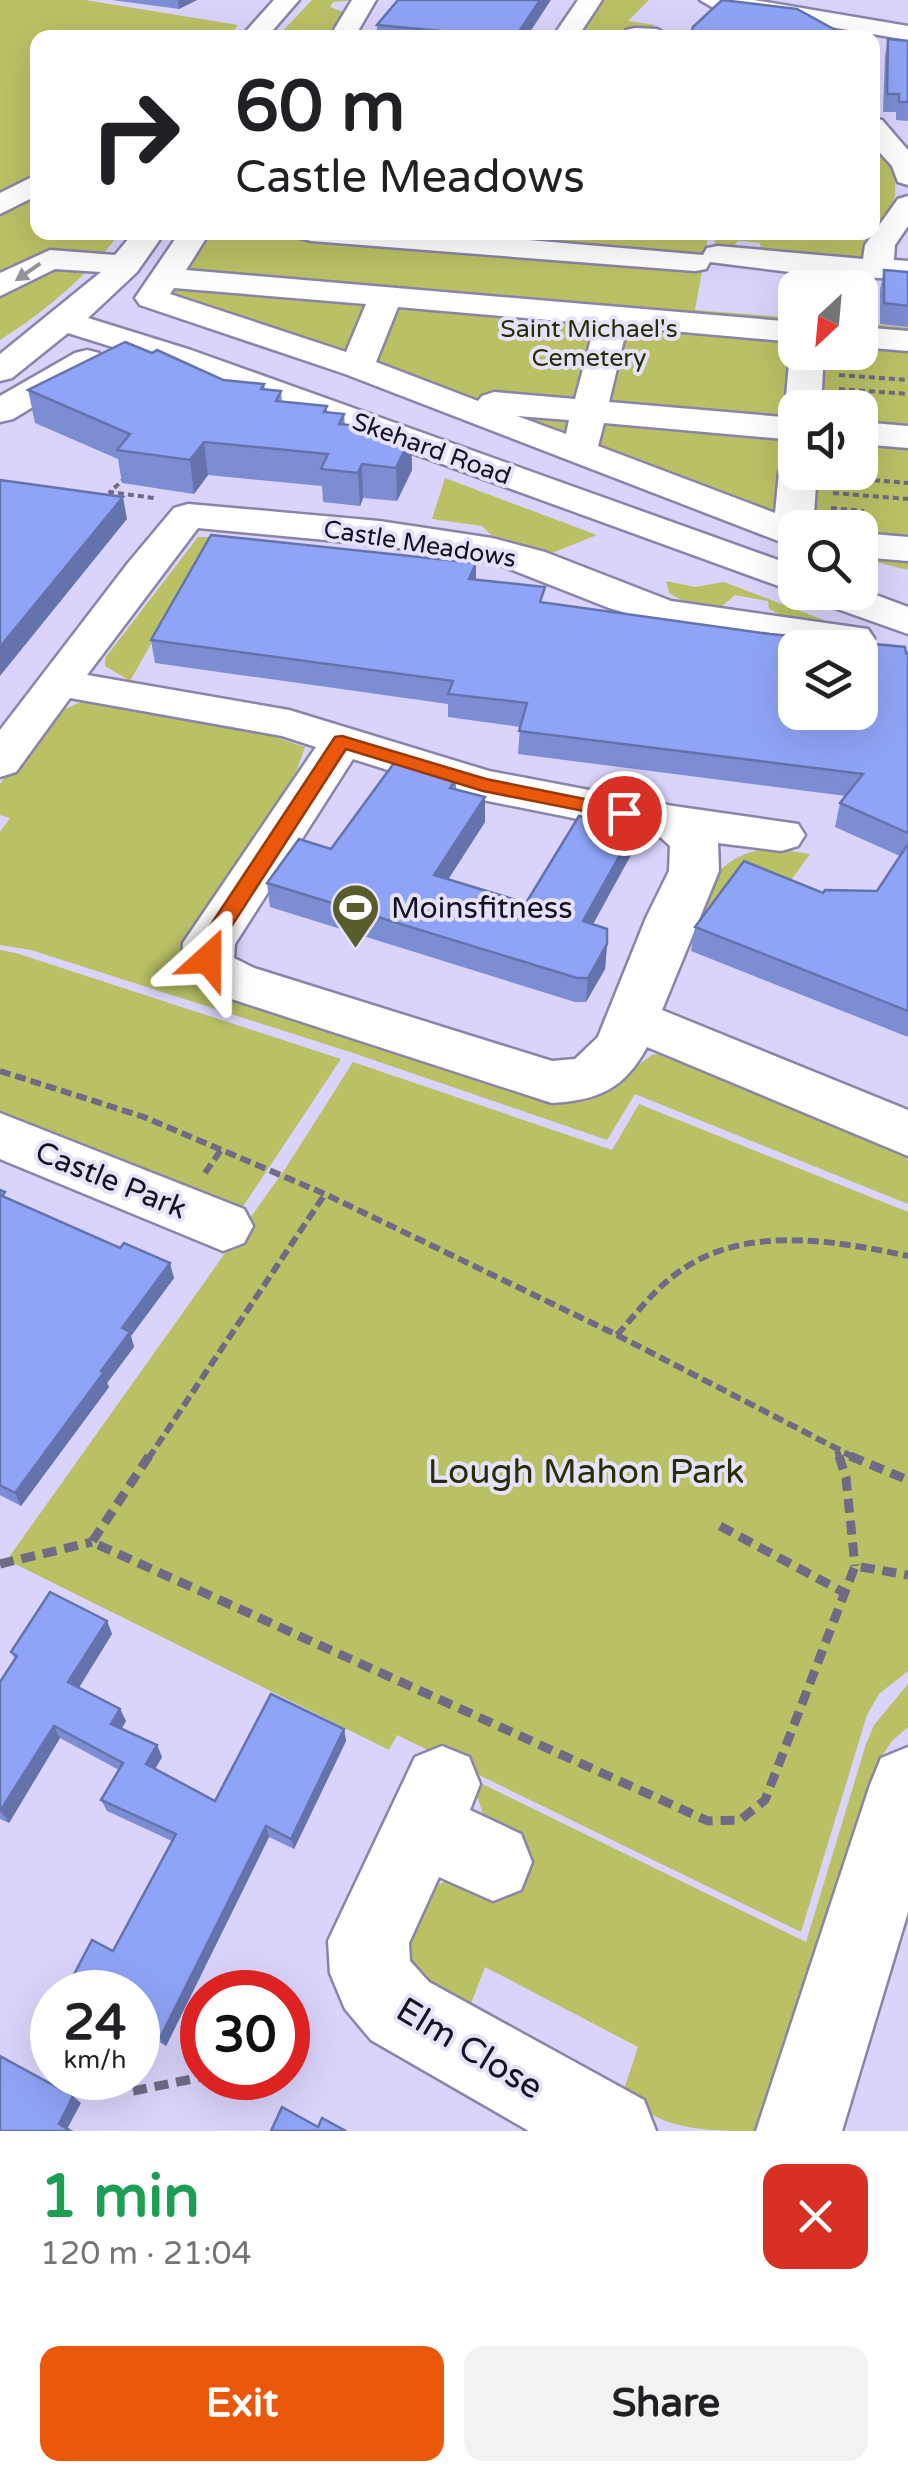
<!DOCTYPE html>
<html lang="en">
<head>
<meta charset="utf-8">
<style>
  :root { --surface:#fff; --page:#f2f2f2; --text:#202124; --muted:#757577; --accent:#ea580c }
  body { margin:0; font-family:"Varela Round",sans-serif; background:var(--page); color:var(--text); height:100vh; display:flex; flex-direction:column; font-size:38px; white-space:nowrap }
  * { box-sizing:border-box; margin:0 }
  p { font-size:32px; color:var(--muted) }
  .icon { flex:none; width:55px; height:55px; fill:none; stroke:currentColor; stroke-width:2; stroke-linecap:round; stroke-linejoin:round }
  .map { position:relative; height:2131px; overflow:hidden }
  .sheet { display:flex; flex-direction:column; background:var(--surface); flex:1 }
  .sheet>* { flex:none }
  .banner { position:absolute; left:30px; top:30px; width:850px; height:210px; border-radius:20px; box-shadow:0 10px 40px #0002; background:#fff; color:var(--text); overflow:hidden }
  .needle { width:65px; rotate:206deg }
  .controls { position:absolute; left:778px; top:270px; display:grid; gap:20px }
  .controls a { display:grid; place-items:center; width:100px; height:100px; border-radius:20px; background:var(--surface); box-shadow:0 10px 40px #0002; font-size:50px }
  .speed { position:absolute; left:30px; top:1970px; display:flex; gap:20px; font-size:50px; font-weight:700; text-align:center }
  .speed>* { display:grid; place-content:center; width:130px; height:130px; border-radius:50%; background:var(--surface); box-shadow:0 10px 40px #0002; line-height:1 }
  .speed small { font-size:25px; font-weight:400 }
  .speed .limit { border:15px solid #d22; background:#fff; color:#111 }
  .pin { position:absolute; display:grid; place-items:center; width:85px; height:85px; color:#fff; margin:-42px; border:5px solid #fff; border-radius:50%; box-shadow:0 2px 10px #0007 }
  .me { position:absolute; width:110px; margin:-55px; rotate:24deg; stroke-linejoin:round; filter:drop-shadow(0 0 8px #0008) }
  .turn { display:flex; align-items:center; gap:35px; height:210px; padding:0 40px; font-size:45px }
  .turn .icon { width:130px; height:130px; stroke-width:2.5 }
  .turn b { display:block; font-size:70px; line-height:85px }
  .round { display:grid; place-items:center; flex:none; width:105px; height:105px; border-radius:20px; background:var(--page) }
  .head { display:flex; align-items:center; justify-content:space-between; height:170px; padding:0 40px }
  h1 { font-size:60px; font-weight:700; line-height:75px; color:#1e9e55 }
  .primary-button { display:flex; gap:20px; margin-top:auto; padding:20px 40px }
  .primary-button a { flex:1; height:115px; border-radius:20px; background:var(--accent); color:#fff; font-size:40px; font-weight:700; line-height:115px; text-align:center }
  .primary-button a+a { background:var(--page); color:var(--text) }
  .map>svg:first-child { display:block }
</style>
</head>
<body>
<div class="map">
<svg width="908" height="2131" viewBox="0 0 908 2131">
  <rect width="100%" height="100%" fill="#dad3fb"/>
  <g fill="#bac165" fill-rule="evenodd">
    <path d="M0,0H85L238,25L229,37L38,38V232L120,233C88,275 45,312 0,340Z"/>
    <polygon points="312,0 357,0 333,2 330,7 346,13 332,37 276,38"/>
    <polygon points="598,0 649,0 628,21 656,25 634,37 572,38"/>
    <path d="M873,155L887,157C908,198 885,225 863,260L762,253L760,243L738,241L730,250L713,251L716,233L872,232Z"/>
    <path d="M187,233H709L695,310L795,318V352H860V323L908,327V570L860,558V528H795L135,299ZM795,408H860V472H795Z"/>
    <polygon points="445,478 597,535 552,553 491,535 482,526 432,519"/>
    <polygon points="198,537 212,537 130,681 105,666 105,658"/>
    <polygon points="666,581 695,587 724,582 840,626 787,618 769,609 768,601 735,595 718,610 688,604 669,593"/>
    <polygon points="83,701 263,733 305,747 292,784 183,949 185,966 194,977 514,1084 630,1071 652,1055 664,1053 908,1149 908,1204 635,1094 607,1140 353,1053 31,950 0,945 0,832 10,818 0,815 0,784 36,734 54,714"/>
    <path d="M771,848L810,854L779,897L702,916L692,912C712,875 727,853 771,848Z"/>
    <polygon points="0,950 16,953 341,1059 236,1217 0,1111"/>
    <polygon points="353,1062 612,1150 639,1104 908,1212 908,1671 879,1694 867,1715 801,1932 397,1735 389,1750 7,1560 287,1166"/>
    <path d="M908,1684V1727L892,1741L877,1763L760,2131C704,2131 653,2131 624,2089L638,2047L485,1967L467,2014L406,1973L410,1913L428,1888L450,1880L497,1832L483,1815L472,1779L806,1942L866,1744L874,1725Z"/>
  </g>
  <g fill="none" stroke-linecap="round" stroke-linejoin="round">
    <defs>
      <g id="minor">
        <polygon points="274,0 299,0 266,38 240,38"/>
        <polygon points="352,0 376,0 354,38 329,38"/>
        <polygon points="578,0 602,0 577,38 552,38"/>
        <polygon points="700,0 754,0 908,26 908,40 712,7"/>
        <polygon points="635,28 657,29 669,36 625,38 626,30"/>
        <polygon points="872,118 882,120 908,150 908,185 898,182 892,166 872,144"/>
        <polygon points="38,174 38,195 0,214 0,193"/>
        <polygon points="908,196 908,226 895,245 894,260 908,261 908,279 821,276 710,262 706,269 695,271 311,241 300,238 296,232 435,232 703,255 707,248 718,246 863,259 865,245 898,199"/>
        <polygon points="134,232 165,232 137,272 88,318 191,350 795,566 795,592 167,364 68,333 12,378 0,381 0,354 101,272 55,269 0,296 0,273 50,250 115,255"/>
        <path d="M180,232H210L186,270L795,322V342L627,327L609,402L795,418V440L604,423L598,446L775,513L779,472L785,464L795,462V472H817L813,528H795V546L781,542L345,374L140,305L135,298ZM174,288L366,304L346,352L170,294ZM398,307L595,324L575,399L494,392L482,396L478,401L376,362ZM517,416L569,420L566,434Z"/>
        <polygon points="860,327 908,331 908,351 860,347"/>
        <polygon points="795,345 795,352 824,352 821,408 795,408 795,417 785,408 790,352"/>
        <polygon points="87,350 99,353 104,360 99,367 13,419 0,422 0,396 75,353"/>
        <polygon points="860,422 908,426 908,448 860,444"/>
        <path d="M188,504L379,521L492,538L545,552L671,601L868,629L874,638L868,647L860,649L747,639L668,625L609,608L492,562L379,545L198,528L87,675L289,710L489,771L673,806L798,824L805,835L798,846L781,851L718,843L719,871L662,1010L908,1110V1156L647,1047C624,1089 599,1100 552,1103L216,994C194,983 181,969 183,943L316,747L282,736L70,698L16,772L0,777V730L128,563L174,508ZM353,759L483,800L658,835L670,846L669,871L646,918L598,1037L575,1059L552,1061L254,968L234,958L235,944Z"/>
        <polygon points="860,533 908,537 908,561 860,557"/>
        <polygon points="860,589 908,607 908,634 815,601 809,592 860,592"/>
        <polygon points="0,1113 244,1209 253,1226 244,1243 223,1251 0,1159"/>
        <polygon points="442,1746 469,1757 480,1784 470,1810 521,1834 532,1862 521,1890 493,1901 439,1877 409,1943 410,1961 429,1982 644,2100 656,2131 529,2131 371,2040 345,2009 330,1973 328,1941 415,1757"/>
        <polygon points="908,1747 908,1912 842,2131 756,2131 870,1785 881,1758"/>
      </g>
    </defs>
    <use href="#minor" stroke="#8b84a9" stroke-width="5"/>
    <g stroke="#706b85" stroke-width="4" stroke-dasharray="6 4" stroke-linecap="butt">
      <polyline points="839,375 908,380"/>
      <polyline points="839,389 908,394"/>
      <polyline points="126,477 110,492 154,498"/>
      <polyline points="834,477 908,483"/>
      <polyline points="833,493 908,499"/>
      <polyline points="831,508 864,511"/>
    </g>
    <g stroke="#706b85" stroke-width="6" stroke-dasharray="11 5" stroke-linecap="butt">
      <path d="M0,1071L144,1117L325,1194L617,1335C636,1314 653,1291 676,1274C741,1224 834,1240 908,1256"/>
      <polyline points="205,1173 221,1150"/>
      <polyline points="617,1335 857,1459"/>
      <polyline points="837,1451 840,1459"/>
      <polyline points="148,1459 325,1194"/>
    </g>
    <g stroke="#706b85" stroke-width="9" stroke-dasharray="14 8" stroke-linecap="butt">
      <polyline points="149,1456 92,1542 708,1821 740,1820 765,1800 855,1566 908,1575"/>
      <polyline points="839,1456 846,1478 855,1566"/>
      <polyline points="850,1456 908,1480"/>
      <polyline points="720,1526 845,1593"/>
      <polyline points="0,1564 92,1542"/>
      <polyline points="249,1992 252,1986"/>
      <polyline points="133,2091 202,2077"/>
    </g>
    <use href="#minor" fill="#fff" fill-rule="evenodd"/>
  </g>
  <g fill="#7c8dd4">
    <polygon points="112,0 197,0 179,9"/>
    <polygon points="377,25 526,37 528,38 377,38"/>
    <polygon points="888,39 908,41 908,121 896,120 896,112 883,112 885,56"/>
    <polygon points="884,270 908,272 908,327 880,324 880,290"/>
    <polygon points="223,380 264,384 265,389 281,391 282,402 327,406 327,412 344,414 345,425 390,429 390,435 411,437 412,470 397,501 363,498 360,506 323,502 322,486 208,475 194,494 122,483 118,459 35,423 28,390"/>
    <polygon points="476,579 544,603 908,653 908,1037 691,951 695,927 823,893 877,891 900,856 835,827 840,803 846,796 518,754 520,727 448,717 448,704 155,663 151,640"/>
    <polygon points="456,780 456,790 485,822 448,879 526,903 632,853 593,924 607,944 605,969 586,1002 575,1002 270,907 267,883"/>
    <polygon points="0,1190 7,1199 174,1278 131,1336 134,1347 107,1383 109,1387 21,1506 0,1495"/>
    <polygon points="107,1621 112,1634 79,1688 120,1709 126,1721 122,1728 157,1745 162,1757 155,1769 215,1801 344,1729 346,1741 294,1849 269,1837 166,2046 138,2030 138,1992 73,1992 68,1986 113,1951 172,1841 107,1811 101,1800 119,1770 60,1738 9,1823 0,1819 0,1682 15,1659 11,1652"/>
  </g>
  <g fill="#6573ad">
    <polygon points="178,0 197,0 179,9"/>
    <polygon points="540,0 551,0 526,38 516,36"/>
    <polygon points="411,437 412,470 397,501 396,468"/>
    <polygon points="204,442 208,475 194,494 190,460"/>
    <polygon points="362,464 363,498 360,506 358,473"/>
    <polygon points="123,497 127,519 0,676 0,647"/>
    <polygon points="476,563 476,586 469,579"/>
    <polygon points="485,797 485,822 435,900 434,875"/>
    <polygon points="635,828 632,853 581,946 583,921"/>
    <polygon points="607,944 605,969 586,1002 588,978"/>
    <polygon points="170,1263 174,1278 131,1336 134,1347 107,1383 109,1387 21,1506 15,1493 101,1371 122,1328"/>
    <polygon points="107,1621 112,1634 74,1695 68,1682"/>
    <polygon points="120,1709 126,1721 117,1736 111,1724"/>
    <polygon points="54,1726 60,1738 9,1823 1,1811"/>
    <polygon points="344,1729 346,1741 294,1849 291,1839"/>
    <polygon points="157,1745 162,1757 151,1776 146,1764"/>
    <polygon points="266,1826 269,1837 166,2046 160,2038"/>
    <polygon points="73,2096 81,2103 66,2131 59,2124"/>
  </g>
  <g fill="#90a4f7" stroke="#6573ad" stroke-width="2.5" fill-rule="evenodd">
    <polygon points="398,0 540,0 516,36 527,38 440,38 440,31 377,25"/>
    <polygon points="722,0 797,9 850,38 689,38 693,27"/>
    <polygon points="888,39 908,41 908,102 899,102 899,94 887,94"/>
    <polygon points="884,270 908,272 908,306 884,303"/>
    <polygon points="125,342 152,353 157,350 223,380 264,384 261,389 281,391 276,401 327,406 324,412 344,414 339,424 390,429 388,435 411,437 396,468 362,464 358,473 321,469 328,454 204,442 190,460 117,450 130,434 28,390"/>
    <polygon points="0,480 123,497 0,647"/>
    <path d="M211,535L476,563L469,579L545,587L540,602L770,634L905,647L906,653H908V833L840,803L863,774L519,731L527,703L448,694L453,681L151,640ZM795,648H860V712H795Z"/>
    <polygon points="394,763 456,780 450,788 485,797 434,875 526,903 579,816 635,828 583,921 607,929 607,944 588,978 577,978 267,883 299,839 331,849"/>
    <polygon points="908,844 908,1011 695,927 744,861 823,893 825,890 877,891"/>
    <polygon points="0,1190 5,1192 2,1196 120,1248 124,1243 170,1263 122,1328 130,1332 101,1371 104,1372 15,1493 0,1485"/>
    <polygon points="50,1592 107,1621 68,1682 120,1709 111,1724 157,1745 146,1764 215,1801 271,1694 344,1729 291,1839 266,1826 160,2038 138,2026 138,1992 79,1992 68,1986 92,1940 113,1951 176,1834 101,1800 123,1763 54,1726 0,1811 0,1682 17,1656 11,1652"/>
    <polygon points="0,2056 73,2096 59,2124 71,2131 0,2131"/>
    <polygon points="282,2107 318,2127 322,2118 346,2131 271,2131"/>
  </g>
  <defs><path id="oneway-solid" d="M-6-.8H1V-3.2L6.5 0L1 3.2V.8H-6Z" transform="scale(2.5)"/></defs>
  <use fill="#96949b" href="#oneway-solid" transform="translate(28 272) rotate(145)"/>
  <polygon fill="#ea580c" stroke="#983908" stroke-width="2.5" points="342,736 486,779 624,807 634,813 624,819 483,791 346,749 220,944 216,964 201,964 198,959 202,938 335,737"/>
  <defs>
    <symbol id="stadium-pin" viewBox="-11 -11 22 30"><path d="M0 17L-7.5 6A9.5 9.5 0 1 1 7.5 6Z" fill="#595d2b" stroke="#e6e2fb"/><path d="M0-5a6.5 5 0 1 0 0 10a6.5 5 0 1 0 0-10ZM-3.5-1.8h7v3.6h-7Z" fill="#fff"/></symbol>
  </defs>
  <g fill-rule="evenodd">
    <use href="#stadium-pin" x="328" y="880" width="55" height="75"/>
  </g>
  <g text-anchor="middle" stroke-width="8" stroke-linejoin="round" paint-order="stroke">
    <g font-size="25" fill="#2a2d02" stroke="#e6e2fb">
      <text x="589" y="337">Saint Michael's<tspan x="589" dy="29">Cemetery</tspan></text>
    </g>
    <g font-size="25" fill="#151220" stroke="#e6e2fb">
      <text transform="translate(432 448) rotate(20)" y="9">Skehard Road</text>
      <text transform="translate(420 543) rotate(9)" y="9">Castle Meadows</text>
    </g>
    <g font-size="30" fill="#151220" stroke="#e6e2fb" text-anchor="start">
      <text x="391" y="918">Moinsfitness</text>
    </g>
    <g font-size="30" fill="#151220" stroke="#e6e2fb">
      <text transform="translate(111 1180) rotate(22)" y="10">Castle Park</text>
    </g>
    <g font-size="35" fill="#2a2d02" stroke="#e6e2fb">
      <text x="586" y="1483">Lough Mahon Park</text>
    </g>
    <g font-size="35" fill="#151220" stroke="#e6e2fb">
      <text transform="translate(470 2048) rotate(31)" y="12">Elm Close</text>
    </g>
  </g>
</svg>
<div class="controls">
<a><svg class="needle" viewBox="-14 -14 28 28"><path d="M0-13l5 13h-10z" fill="#e53935"/><path d="M0 13l5-13h-10z" fill="#757577"/></svg></a>
<a><svg class="icon" aria-label="sound" viewBox="0 0 24 24"><path d="M4 9h4l5-4v14l-5-4H4zM17 9q2 3 0 6"/></svg></a>
<a><svg class="icon" aria-label="search" viewBox="0 0 24 24"><circle cx="10" cy="10" r="6"/><path d="M15 15l6 6"/></svg></a>
<a><svg class="icon" aria-label="layers" viewBox="0 0 24 24"><path d="M12 4l9 5-9 5-9-5zM3 14l9 5 9-5"/></svg></a>
</div>
<div class="speed"><div>24<small>km/h</small></div><div class="limit">30</div></div>
<div class="pin" style="left:624px;top:813px;background:#d93025"><svg class="icon" aria-label="arrive" viewBox="0 0 24 24"><path d="M6 21V4h12l-3 4 3 4H6"/></svg></div>
<svg class="me" style="left:208px;top:959px" viewBox="-20 -20 40 40"><path d="M0-17L14 15 0 8-14 15z" fill="#ea580c" stroke="#fff" stroke-width="4"/></svg>
<div class="banner">
<div class="turn"><svg class="icon" aria-label="right" viewBox="0 0 24 24"><path d="M7 20v-9h11M14 6l5 5-5 5"/></svg><div><b>60 m</b>Castle Meadows</div></div>
</div>
</div>
<section class="sheet">
<div class="head"><div><h1>1 min</h1><p>120 m · 21:04</p></div><a class="round" style="background:#d93025;color:#fff"><svg class="icon" aria-label="close" viewBox="0 0 24 24"><path d="M6 6l12 12M18 6L6 18"/></svg></a></div>
<div class="primary-button"><a>Exit</a><a>Share</a></div>
</section>
</body>
</html>
